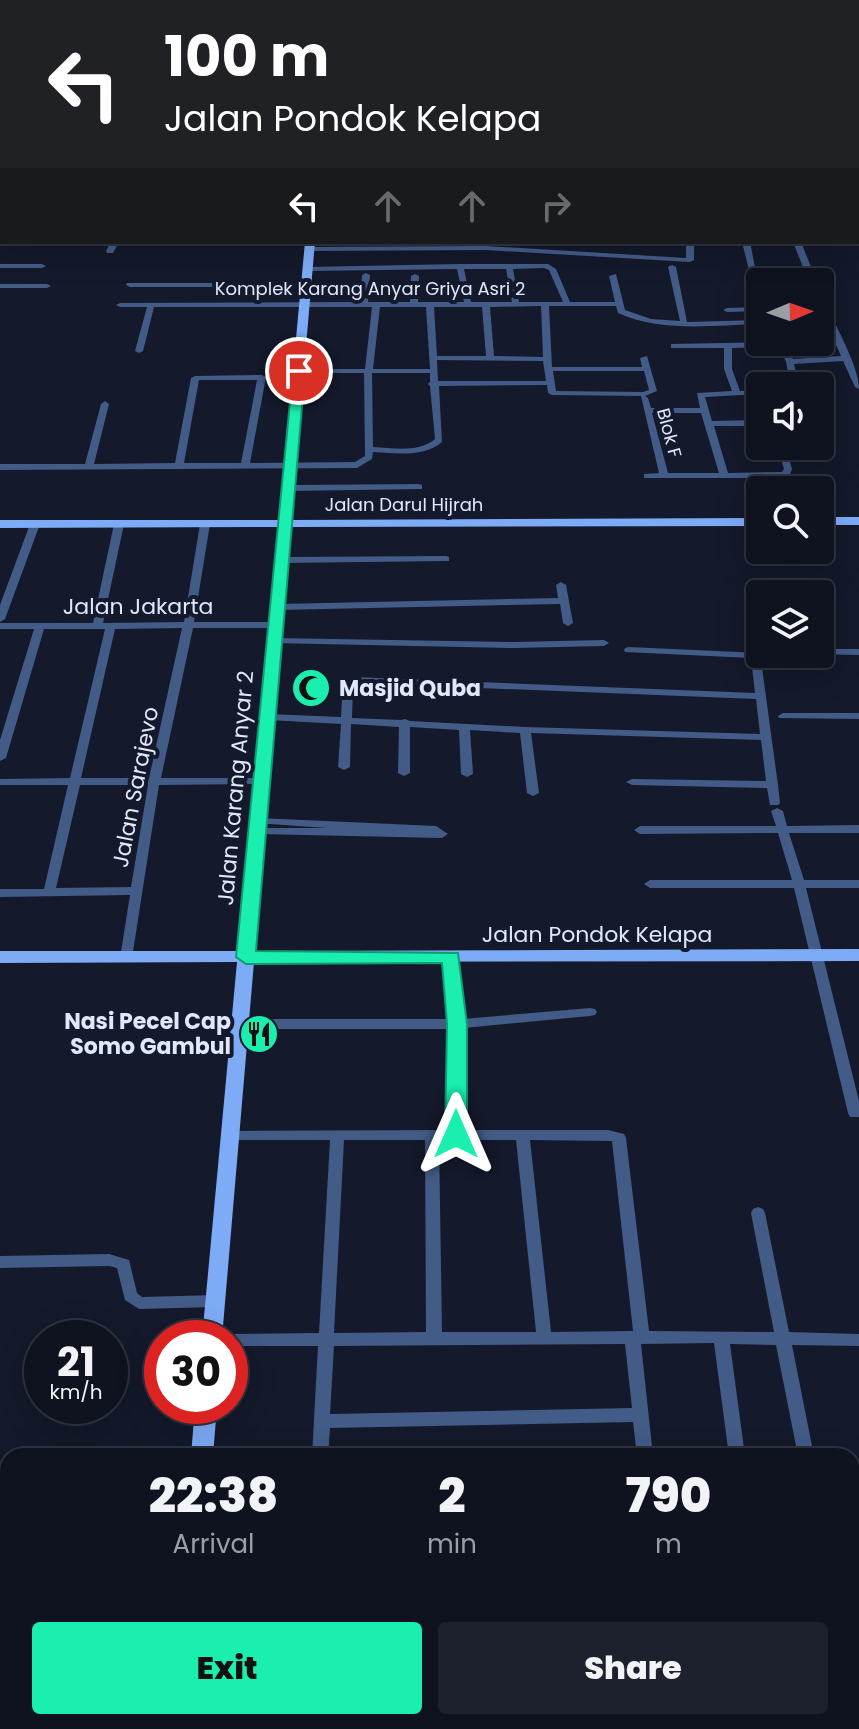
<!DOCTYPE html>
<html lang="en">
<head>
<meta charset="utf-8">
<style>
  :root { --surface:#0f1320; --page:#1d202d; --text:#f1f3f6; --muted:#9b9ea5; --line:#2f323e; --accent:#1aefaf }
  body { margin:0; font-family:Poppins,sans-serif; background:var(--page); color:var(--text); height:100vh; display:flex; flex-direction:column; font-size:30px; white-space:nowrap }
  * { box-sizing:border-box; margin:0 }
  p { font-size:26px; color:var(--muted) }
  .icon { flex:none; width:44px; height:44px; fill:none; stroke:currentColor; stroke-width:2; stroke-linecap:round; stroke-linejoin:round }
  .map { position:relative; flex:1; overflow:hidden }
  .side { position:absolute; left:0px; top:1448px; width:860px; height:282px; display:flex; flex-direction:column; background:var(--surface); border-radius:24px 24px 0 0; box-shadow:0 8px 32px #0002,0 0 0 2px var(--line) }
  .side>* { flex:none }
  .guide { position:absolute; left:0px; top:0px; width:860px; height:244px; box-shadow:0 8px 32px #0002,0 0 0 2px var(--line); background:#202124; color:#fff; overflow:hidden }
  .needle { width:52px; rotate:88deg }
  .controls { position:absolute; left:746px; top:268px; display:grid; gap:16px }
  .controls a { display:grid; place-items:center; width:88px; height:88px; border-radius:8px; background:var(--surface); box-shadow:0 8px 32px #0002,0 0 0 2px var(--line); font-size:40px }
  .speed { position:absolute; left:24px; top:1320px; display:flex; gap:16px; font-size:40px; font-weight:700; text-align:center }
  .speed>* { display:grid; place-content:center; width:104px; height:104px; border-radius:50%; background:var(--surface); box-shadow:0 8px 32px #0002,0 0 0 2px var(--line); line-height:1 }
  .speed small { font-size:20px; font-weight:400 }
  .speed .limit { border:12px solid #d22; background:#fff; color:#111 }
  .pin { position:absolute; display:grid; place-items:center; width:68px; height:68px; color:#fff; margin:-34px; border:4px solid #fff; border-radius:50%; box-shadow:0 2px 8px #0007 }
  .me { position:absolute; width:88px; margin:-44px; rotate:0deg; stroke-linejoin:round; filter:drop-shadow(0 0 6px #0008) }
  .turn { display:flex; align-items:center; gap:28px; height:168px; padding:0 32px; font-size:36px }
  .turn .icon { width:104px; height:104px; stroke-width:2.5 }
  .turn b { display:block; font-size:56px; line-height:68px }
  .lanes { display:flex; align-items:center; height:76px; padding:0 32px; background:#0003; justify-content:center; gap:40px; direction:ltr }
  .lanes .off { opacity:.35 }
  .eta { display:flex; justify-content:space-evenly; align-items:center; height:136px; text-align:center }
  .eta b { font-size:48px; font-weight:800; line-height:56px }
  .button { display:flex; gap:16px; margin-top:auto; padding:16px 32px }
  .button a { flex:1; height:92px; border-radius:8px; background:var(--accent); color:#111; font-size:32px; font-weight:800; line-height:92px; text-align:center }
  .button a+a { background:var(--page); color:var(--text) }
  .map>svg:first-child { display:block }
</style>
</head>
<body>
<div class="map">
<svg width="859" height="1729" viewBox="0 0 859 1729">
  <rect width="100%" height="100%" fill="#14192b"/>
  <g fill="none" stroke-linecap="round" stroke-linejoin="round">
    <g fill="#425b87" fill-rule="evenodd">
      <polygon points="85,0 166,0 191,2 111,2"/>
      <rect x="331" y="0" width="6" height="2"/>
      <polygon points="347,0 353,0 352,2 346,2"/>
      <polygon points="393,0 859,0 859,3 390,2"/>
      <rect x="0" y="6" width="2" height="4"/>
      <rect x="0" y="18" width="2" height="4"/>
      <rect x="0" y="28" width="2" height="4"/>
      <rect x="0" y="45" width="2" height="4"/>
      <rect x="858" y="54" width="1" height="4"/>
      <polygon points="2,56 2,63 0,64 0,57"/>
      <rect x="858" y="66" width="1" height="4"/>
      <rect x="0" y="74" width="2" height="4"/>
      <rect x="0" y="85" width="2" height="4"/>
      <rect x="0" y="94" width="2" height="4"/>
      <rect x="0" y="104" width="2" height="4"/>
      <rect x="0" y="115" width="2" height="4"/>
      <rect x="858" y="129" width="1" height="4"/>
      <rect x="0" y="166" width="2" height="4"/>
      <rect x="0" y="194" width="2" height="4"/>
      <rect x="0" y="216" width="2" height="4"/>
      <polygon points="0,239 2,239 2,242 4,242 0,243"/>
      <polygon points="111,242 119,242 113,253 107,253 106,251"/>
      <polygon points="686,242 694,242 694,260 690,262 486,250 309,251 305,249 309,247 486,246 686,258"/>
      <polygon points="742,242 750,242 755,267 767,271 771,282 763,282 761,274 749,270"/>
      <polygon points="793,242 801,242 817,282 809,282"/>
      <polygon points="0,264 42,264 46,266 42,268 0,268"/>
      <path d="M460,264H548L556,269L570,302H615L609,276L616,274L625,310L651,319L680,321L668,267L672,265L676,267L687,322L760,320V324C713,325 663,333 618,313L616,306H549L552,367H642L640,358L647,356L657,391L645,396L648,398L651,408H700L697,393L732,391L724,369V348H671V344L784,342L793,359L841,356L820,309V299L824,301C835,325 859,366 859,389L855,387L843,361L794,364L799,386H791L786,362L779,347L732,348V369L740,391L760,390V394L705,397L712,421L760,420V426H714L728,473L782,472L784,469L777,446H785L792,469L789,477L786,478H644V474L659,473L641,396L552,395L548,393L547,385L439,386L442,442C423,458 396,453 373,452L372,459L357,468L0,470V464H85L101,404L105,401L109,404L94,464L175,463L191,378L195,376L262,375L266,377L250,463L355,462L365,456L364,373H299L295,371L299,369H365L372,307H154L143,351L139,353L135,351L147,307H120L116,305L120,303L360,302L362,275L366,273L370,275L368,302H410L411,276L415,274L419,276L418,302H464L457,269L308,271L304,269L308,267ZM544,268L549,270L563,302H519L513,269ZM464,269H506L512,302H471ZM541,306L543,357L494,356L490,307ZM380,307H426L430,369H373ZM434,307H482L486,356H437ZM437,360L543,361L546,381H438ZM553,371H644L649,390L643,392L556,391ZM372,373H430V382L428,384L430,386L435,439C418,453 394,448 373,447ZM199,380H257L241,463H184ZM652,413H701L719,473H668Z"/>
      <polygon points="127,283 306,283 310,285 306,287 130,287 126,285"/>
      <polygon points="0,284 47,284 51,286 47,288 0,288"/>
      <polygon points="760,307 760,311 727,312 723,310 727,308"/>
      <polygon points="419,484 422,485 422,489 289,491 284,488 289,485"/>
      <polygon points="35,521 40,524 5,619 0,622 0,605 30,524"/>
      <path d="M119,521L124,524L103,623L184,622L200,524L205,521L210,524L194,622H276L281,625L276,628H193L161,778H263L269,781L263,784L159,785L132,958L126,962L120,958L130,895L0,897V889H44L68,785H0V779L70,778L105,629H44L6,758L0,761V740L34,629H0V623H93L114,524ZM182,628L149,778H81L115,629ZM80,785H148L131,887L56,888Z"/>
      <polygon points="446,556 449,557 449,561 282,563 277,560 282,557"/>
      <polygon points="561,582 566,585 573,623 568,626 563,623 560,604 278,610 273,607 278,604 558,598 556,585"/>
      <polygon points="275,638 514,642 604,640 609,643 604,646 514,648 271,643 270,641"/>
      <path d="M629,647L760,653L778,785L780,803L778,805H770L767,788L632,785L626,782L632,779L766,781L761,740L531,733L539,793L533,796L527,793L520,733L470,730L473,774L467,777L461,774L459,730L410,727V773L404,776L398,773L399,727L351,724L350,767L344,770L338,767L341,724L268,720L263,717L268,714L341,717L343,683L354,677L755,693L751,658L625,652L624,650L625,648ZM356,683L756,699L760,734L525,727L410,721L405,719L401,720L352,718L353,684Z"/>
      <polygon points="820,649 859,649 859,655 816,654 820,654"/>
      <polygon points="783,713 859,713 859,719 779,718 778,716"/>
      <polygon points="777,808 783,811 787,826 859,825 859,833 789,833 804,880 859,880 859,888 806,888 859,1101 859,1117 850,1117 848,1113 794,888 650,888 644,884 650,880 792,880 778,833 640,834 634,830 640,826 776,826 771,811"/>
      <polygon points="259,818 436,826 448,834 442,838 258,834 254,832 252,830 254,828 327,828 255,823 253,821 255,819"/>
      <path d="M451,953L457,957L463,1019L590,1008L595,1009L597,1012L595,1015L590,1016L464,1028L463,1130H608L624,1134L626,1138L649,1331L774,1332L751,1213L753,1209L758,1207L763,1209L765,1213L789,1332L859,1334V1346L792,1345L814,1456H798L776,1345L730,1344L745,1456H729L714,1343L641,1344L653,1456H637L633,1422L330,1428L328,1456H312L318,1346H230V1338H223L230,1334L319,1333L330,1140H231L226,1139L224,1135L226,1131L449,1130L450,1029H241L236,1027L234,1024L236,1021L241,1019H450L445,957ZM344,1140H425L426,1332L334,1333ZM439,1140H516L536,1332H442ZM530,1140L612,1141L633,1331L551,1332ZM625,1344L632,1408L330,1414L334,1346Z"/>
      <polygon points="109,1254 129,1260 137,1293 142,1297 216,1295 221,1297 224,1301 221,1305 216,1307 139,1309 125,1300 117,1268 109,1266 0,1268 0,1256"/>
      <polygon points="8,1461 8,1475 0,1476 0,1462"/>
      <rect x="0" y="1606" width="8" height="16"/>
    </g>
    <g fill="#7eabf6" fill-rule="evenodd">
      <rect x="0" y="130" width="2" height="4"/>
      <polygon points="305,242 315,242 291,520 760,518 760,526 291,527 255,951 859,949 859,961 254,962 222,1338 202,1338 237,962 0,963 0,951 238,951 278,527 0,528 0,520 279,520"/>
      <rect x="820" y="517" width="39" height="8"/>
      <polygon points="195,1406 217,1406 213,1456 191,1456"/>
      <polygon points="165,1722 191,1722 190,1729 164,1729"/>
    </g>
  </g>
  <polygon fill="#1aefaf" stroke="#119b72" stroke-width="2" points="299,367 305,371 256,951 458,953 467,1024 467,1134 464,1140 448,1140 445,1134 447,1024 442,963 246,964 236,957 293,371"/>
  <defs>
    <symbol id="mosque-disc" viewBox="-11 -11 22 22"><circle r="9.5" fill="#1aefaf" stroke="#14192b"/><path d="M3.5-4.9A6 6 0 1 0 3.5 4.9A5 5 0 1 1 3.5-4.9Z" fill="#111"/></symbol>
    <symbol id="restaurant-disc" viewBox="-11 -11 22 22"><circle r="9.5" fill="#1aefaf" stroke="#14192b"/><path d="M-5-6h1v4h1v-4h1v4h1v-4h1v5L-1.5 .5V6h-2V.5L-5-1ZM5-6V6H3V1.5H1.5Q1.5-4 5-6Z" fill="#111"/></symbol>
  </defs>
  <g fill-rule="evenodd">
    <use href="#mosque-disc" x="289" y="666" width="44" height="44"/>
    <use href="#restaurant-disc" x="237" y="1012" width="44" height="44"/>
  </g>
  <g text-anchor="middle" stroke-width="8" stroke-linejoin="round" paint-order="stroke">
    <g font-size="18" fill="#e0e8fd" stroke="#14192b">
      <text x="370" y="295">Komplek Karang Anyar Griya Asri 2</text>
      <text transform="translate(669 433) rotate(75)" y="6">Blok F</text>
      <text x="404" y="511">Jalan Darul Hijrah</text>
    </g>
    <g font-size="22" fill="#e0e8fd" stroke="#14192b">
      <text x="138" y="614">Jalan Jakarta</text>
      <text transform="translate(135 787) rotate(-79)" y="8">Jalan Sarajevo</text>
      <text transform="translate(235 788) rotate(-85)" y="8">Jalan Karang Anyar 2</text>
      <text x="597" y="942">Jalan Pondok Kelapa</text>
    </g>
    <g font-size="22" font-weight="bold" fill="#e0e8fd" stroke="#14192b" text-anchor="start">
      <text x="339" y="696">Masjid Quba</text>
      <text x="231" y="1029" text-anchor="end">Nasi Pecel Cap<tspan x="231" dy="25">Somo Gambul</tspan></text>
    </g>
  </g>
</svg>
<div class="controls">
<a><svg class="needle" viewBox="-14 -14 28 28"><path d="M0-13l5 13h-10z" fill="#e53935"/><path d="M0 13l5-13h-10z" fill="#9b9ea5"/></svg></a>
<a><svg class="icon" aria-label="sound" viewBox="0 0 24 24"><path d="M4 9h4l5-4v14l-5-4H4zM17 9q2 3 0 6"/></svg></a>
<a><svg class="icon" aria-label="search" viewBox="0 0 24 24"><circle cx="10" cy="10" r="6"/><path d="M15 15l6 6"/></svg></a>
<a><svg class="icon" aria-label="layers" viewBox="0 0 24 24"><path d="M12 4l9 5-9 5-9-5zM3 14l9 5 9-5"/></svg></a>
</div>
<div class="speed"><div>21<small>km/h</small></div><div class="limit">30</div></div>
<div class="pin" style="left:299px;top:371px;background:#d93025"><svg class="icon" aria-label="arrive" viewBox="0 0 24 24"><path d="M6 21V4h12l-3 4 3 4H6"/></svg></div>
<svg class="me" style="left:456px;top:1134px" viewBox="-20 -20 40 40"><path d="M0-17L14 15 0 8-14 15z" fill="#1aefaf" stroke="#fff" stroke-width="4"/></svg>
<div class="guide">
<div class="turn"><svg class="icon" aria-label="left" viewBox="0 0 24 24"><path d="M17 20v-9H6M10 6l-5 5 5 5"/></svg><div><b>100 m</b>Jalan Pondok Kelapa</div></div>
<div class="lanes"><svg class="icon" aria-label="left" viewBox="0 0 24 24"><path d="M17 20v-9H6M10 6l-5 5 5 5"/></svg><svg class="icon off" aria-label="ahead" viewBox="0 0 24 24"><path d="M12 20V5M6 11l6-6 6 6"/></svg><svg class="icon off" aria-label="ahead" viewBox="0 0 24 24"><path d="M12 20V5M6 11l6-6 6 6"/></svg><svg class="icon off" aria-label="right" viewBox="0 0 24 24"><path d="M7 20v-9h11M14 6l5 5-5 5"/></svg></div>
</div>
<section class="side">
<div class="eta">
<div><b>22:38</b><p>Arrival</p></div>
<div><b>2</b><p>min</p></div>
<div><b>790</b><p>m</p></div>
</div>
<div class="button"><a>Exit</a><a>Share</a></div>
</section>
</div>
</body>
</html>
